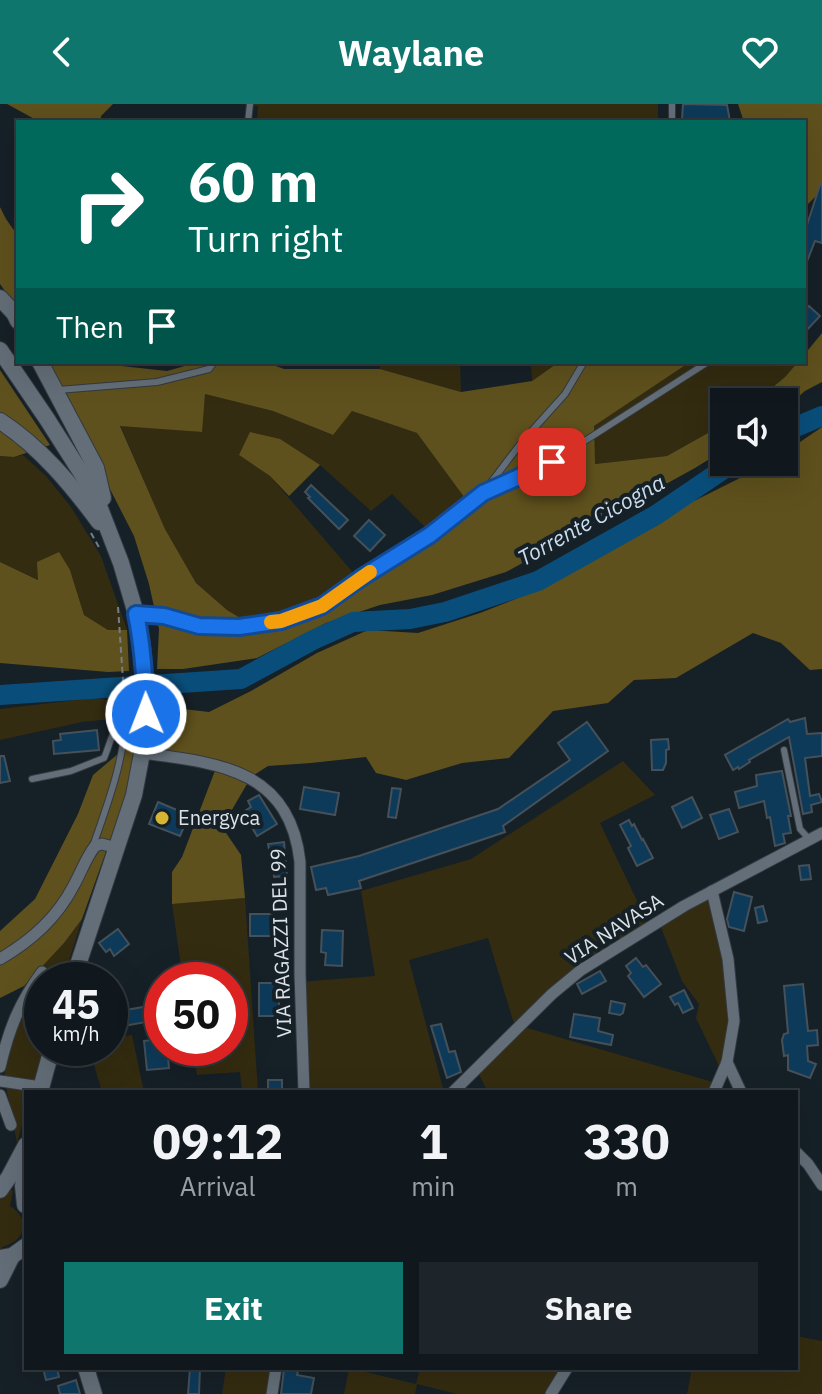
<!DOCTYPE html>
<html lang="en">
<head>
<meta charset="utf-8">
<style>
  :root { --surface:#10181d; --page:#1e252a; --text:#f1f3f6; --muted:#9ca0a4; --line:#30373b; --accent:#0f766e }
  body { margin:0; font-family:"IBM Plex Sans",sans-serif; background:var(--page); color:var(--text); height:100vh; display:flex; flex-direction:column; font-size:30px; white-space:nowrap }
  * { box-sizing:border-box; margin:0 }
  p { font-size:26px; color:var(--muted) }
  .icon { flex:none; width:44px; height:44px; fill:none; stroke:currentColor; stroke-width:2; stroke-linecap:round; stroke-linejoin:round }
  .map { position:relative; flex:1; overflow:hidden }
  .sheet { position:absolute; left:24px; top:986px; width:774px; height:280px; display:flex; flex-direction:column; background:var(--surface); border-radius:0px; box-shadow:0 8px 32px #0002,0 0 0 2px var(--line) }
  .sheet>* { flex:none }
  .banner { position:absolute; left:16px; top:16px; width:790px; height:244px; border-radius:0px; box-shadow:0 8px 32px #0002,0 0 0 2px var(--line); background:#00695c; color:#fff; overflow:hidden }
  .fabs { position:absolute; left:710px; top:284px; display:grid; gap:16px }
  .fabs a { display:grid; place-items:center; width:88px; height:88px; border-radius:0px; background:var(--surface); box-shadow:0 8px 32px #0002,0 0 0 2px var(--line); font-size:40px }
  .speed { position:absolute; left:24px; top:858px; display:flex; gap:16px; font-size:40px; font-weight:700; text-align:center }
  .speed>* { display:grid; place-content:center; width:104px; height:104px; border-radius:50%; background:var(--surface); box-shadow:0 8px 32px #0002,0 0 0 2px var(--line); line-height:1 }
  .speed small { font-size:20px; font-weight:400 }
  .speed .limit { border:12px solid #d22; background:#fff; color:#111 }
  .pin { position:absolute; display:grid; place-items:center; width:68px; height:68px; color:#fff; margin:-34px; border-radius:16px; box-shadow:0 4px 12px #0006 }
  .me { position:absolute; width:88px; margin:-44px; rotate:359deg; stroke-linejoin:round; filter:drop-shadow(0 0 6px #0008) }
  .turn { display:flex; align-items:center; gap:28px; height:168px; padding:0 40px; font-size:36px }
  .turn .icon { width:104px; height:104px; stroke-width:2.5 }
  .turn b { display:block; font-size:56px; line-height:68px }
  .then { display:flex; align-items:center; height:76px; padding:0 40px; background:#0003; gap:16px; font-size:30px }
  .eta { display:flex; justify-content:space-evenly; align-items:center; height:136px; text-align:center }
  .eta b { font-size:48px; font-weight:800; line-height:56px }
  .button { display:flex; gap:16px; margin-top:auto; padding:16px 40px }
  .button a { flex:1; height:92px; border-radius:0px; background:var(--accent); color:#fff; font-size:32px; font-weight:800; line-height:92px; text-align:center }
  .button a+a { background:var(--page); color:var(--text) }
  header { display:flex; justify-content:space-between; align-items:center; height:104px; padding:0 40px; background:var(--accent); color:#fff; font-size:36px; font-weight:800 }
  .map>svg:first-child { display:block }
</style>
</head>
<body>
<header><svg class="icon" aria-label="back" viewBox="0 0 24 24"><path d="M15 5l-7 7 7 7"/></svg>Waylane<svg class="icon" aria-label="heart" viewBox="0 0 24 24"><path d="M12 20l-8-8c-3-5 5-10 8-4 3-6 11-1 8 4z"/></svg></header>
<div class="map">
<svg width="822" height="1290" viewBox="0 0 822 1290">
  <rect width="100%" height="100%" fill="#162027"/>
  <g fill="#342c10">
    <polygon points="240,0 658,0 658,18 257,18 258,2"/>
    <polygon points="380,258 460,258 461,288 380,265"/>
    <polygon points="531,258 559,258 532,277"/>
    <polygon points="690,258 798,258 785,273 755,298 724,298 724,320 667,352 594,360 594,322"/>
    <polygon points="205,290 273,307 332,331 352,307 417,329 467,397 434,432 392,390 371,407 320,361 239,351 270,372 356,472 285,512 242,515 227,506 196,479 165,425 120,321 201,328"/>
    <polygon points="23,351 46,372 71,403 101,452 127,526 108,526 84,511 70,466 39,476 0,458 0,352 14,353"/>
    <polygon points="93,594 132,599 130,613 82,618 0,636 0,605"/>
    <polygon points="623,657 655,691 600,719 650,824 582,868 524,923 716,979 712,988 488,988 478,969 515,923 488,834 409,856 444,988 303,988 299,878 375,872 361,787 471,755"/>
    <polygon points="715,789 736,914 722,968 696,914 699,900 682,877 659,818"/>
    <polygon points="245,794 258,988 242,988 240,968 197,971 193,944 230,944 230,876 183,876 172,800"/>
    <polygon points="82,815 63,876 42,876 43,944 31,988 26,988 26,1006 17,1039 4,972 24,882 64,839"/>
    <polygon points="132,931 144,988 102,988 89,944 110,944 110,934"/>
    <path d="M13,1086L10,1102C31,1115 26,1137 2,1143L0,1164V1090Z"/>
    <polygon points="796,1232 822,1237 822,1290 687,1290 692,1264 796,1264"/>
    <polygon points="226,1264 275,1264 270,1290 222,1290"/>
    <polygon points="349,1264 416,1280 420,1264 567,1264 552,1290 457,1290 417,1280 415,1290 344,1290"/>
  </g>
  <g fill="#5f511d" fill-rule="evenodd">
    <polygon points="7,0 113,0 101,12 101,18 40,18"/>
    <polygon points="738,0 822,0 822,86 804,104 804,18 744,18"/>
    <polygon points="0,103 6,115 18,132 18,205 0,180"/>
    <polygon points="822,229 822,278 805,287 784,305 784,298 755,298 785,273 798,258 804,258 804,251"/>
    <path d="M45,258H85L167,267L199,258H265L284,265H380L461,288L532,277L559,258H690L594,322L595,360L667,352L724,320V346L695,364L506,468L432,491L380,501L326,519L257,554L183,565H157L159,525L149,480L134,432ZM205,290L273,307L333,331L352,307L417,329L467,397L434,432L356,472L285,512L242,515L227,506L196,479L165,425L120,322L202,328Z"/>
    <polygon points="0,266 50,341 14,353 0,352"/>
    <polygon points="822,323 822,565 810,566 781,539 753,529 676,574 634,576 608,599 553,607 509,654 462,659 406,676 376,669 366,653 311,659 268,662 251,673 222,723 241,751 245,794 172,800 172,768 182,753 216,664 135,646 125,694 82,815 64,839 24,882 0,894 0,827 35,795 78,710 93,671 125,644 132,599 209,608 251,587 317,549 368,526 418,529 480,509 546,483 688,400 772,358 784,358 784,349"/>
    <polygon points="250,328 280,335 320,361 289,392 270,372 239,351"/>
    <polygon points="59,448 70,466 84,511 108,526 127,526 129,567 108,568 0,559 0,458 38,476 37,458"/>
  </g>
  <g fill="none" stroke-linecap="round" stroke-linejoin="round">
    <g stroke="#094e7b" stroke-width="20">
      <polyline points="784,328 822,312"/>
      <polyline points="0,591 241,575 313,536 353,518 410,515 445,508 538,477 656,411 734,358"/>
    </g>
  </g>
  <g fill="#0d3a59" stroke="#455059" stroke-width="2">
    <polygon points="683,0 727,1 730,17 686,18 686,16 682,15"/>
    <polygon points="820,81 822,81 822,139 815,137 804,165 804,130"/>
    <polygon points="809,202 820,212 804,229 804,207"/>
    <polygon points="311,381 348,416 339,425 308,394 310,393 305,388"/>
    <polygon points="369,416 385,431 370,447 354,432"/>
    <polygon points="805,614 807,630 822,629 822,652 805,654 810,692 819,690 822,698 811,701 812,708 803,710 789,633 749,656 750,658 739,665 738,663 733,666 725,651 788,615 790,618"/>
    <polygon points="587,618 608,647 503,722 505,728 359,777 361,784 328,791 326,784 316,786 311,763 359,752 498,705 570,656 558,639"/>
    <polygon points="97,626 99,646 54,650 53,637 61,636 60,630"/>
    <polygon points="668,635 669,645 666,646 666,659 663,666 652,666 651,636"/>
    <polygon points="0,652 4,652 10,677 0,679"/>
    <polygon points="782,667 791,712 788,712 791,729 783,730 785,739 775,742 770,713 767,714 764,697 739,704 735,688 757,682 756,671"/>
    <polygon points="304,683 339,689 335,711 300,705"/>
    <polygon points="392,684 401,685 396,714 388,713"/>
    <polygon points="259,691 277,720 257,732 243,708 251,703 248,697"/>
    <polygon points="692,693 702,714 682,724 672,703"/>
    <polygon points="158,698 189,711 180,732 149,720"/>
    <polygon points="729,705 738,728 719,735 710,711"/>
    <polygon points="629,716 632,722 634,720 642,736 643,735 653,754 637,762 628,744 631,742 620,721"/>
    <polygon points="284,738 287,772 274,773 273,756 271,756 268,740"/>
    <polygon points="809,761 811,775 801,776 799,762"/>
    <polygon points="734,788 752,793 744,827 729,823 727,815"/>
    <polygon points="763,802 767,817 758,819 755,804"/>
    <rect x="250" y="810" width="22" height="22"/>
    <polygon points="118,825 129,840 114,852 110,845 106,848 99,839"/>
    <polygon points="322,826 343,827 342,862 325,861 326,849 321,848"/>
    <polygon points="636,854 643,863 646,861 661,880 644,893 628,872 631,869 626,862"/>
    <polygon points="600,867 606,877 582,890 577,880"/>
    <rect x="259" y="879" width="20" height="33"/>
    <polygon points="803,880 808,927 817,926 818,941 807,942 808,957 816,960 810,974 788,966 788,951 784,952 782,936 784,930 788,929 784,882"/>
    <polygon points="684,886 693,904 683,909 678,899 675,901 670,893"/>
    <polygon points="611,897 625,900 623,909 620,911 609,909"/>
    <polygon points="149,902 152,917 123,922 124,927 110,930 110,907 120,905 120,907"/>
    <polygon points="574,910 600,914 598,927 613,931 611,941 570,933"/>
    <polygon points="441,920 449,948 455,947 461,968 447,974 431,922"/>
    <polygon points="162,935 162,944 167,944 169,964 147,966 144,937"/>
    <rect x="268" y="976" width="14" height="12"/>
    <polygon points="43,1264 57,1264 59,1273 46,1276"/>
    <polygon points="190,1264 200,1264 199,1290 188,1290"/>
    <polygon points="284,1265 298,1267 297,1271 314,1274 311,1290 281,1290"/>
    <polygon points="76,1276 80,1290 60,1290 58,1282"/>
  </g>
  <g fill="none" stroke-linecap="round" stroke-linejoin="round">
    <defs>
      <g id="lane">
        <polyline points="248,18 250,0"/>
        <polyline points="672,18 672,0"/>
        <polyline points="58,286 157,278 209,265 214,258"/>
        <polyline points="486,387 552,358 708,258"/>
        <polyline points="139,510 164,512 199,522 239,523 281,517 322,502 361,474 430,431 483,389 521,339 565,290 584,258"/>
        <polyline points="784,646 800,725 810,736"/>
        <path d="M32,675L71,667L104,654C110,641 113,620 126,614"/>
        <path d="M93,742C108,699 123,659 126,614"/>
      </g>
      <g id="street">
        <path d="M142,649C218,659 290,665 300,758V870L304,988"/>
        <polyline points="712,787 728,855 734,917 727,958 741,988"/>
        <path d="M0,855C32,836 57,814 74,781C81,768 86,754 95,742L102,740L117,744"/>
        <path d="M0,963C9,925 19,899 42,868"/>
        <polyline points="0,977 41,983"/>
        <polyline points="453,988 552,890 581,866 684,802 822,729"/>
        <polyline points="714,988 727,958"/>
        <polyline points="0,991 11,1021"/>
        <polyline points="796,1048 808,1060 822,1081"/>
        <polyline points="272,1290 276,1264"/>
        <polyline points="551,1290 567,1264"/>
      </g>
      <g id="secondary">
        <polyline points="0,194 14,209 18,217"/>
        <polyline points="0,246 47,315 94,389 121,459 136,510 142,540 145,571 146,610 142,649 134,691 73,876"/>
        <polyline points="40,258 96,364 103,394"/>
        <path d="M0,317C40,343 71,380 99,418"/>
        <polyline points="40,988 52,944"/>
        <polyline points="0,1086 9,1073 26,1041"/>
        <polyline points="25,1101 23,1082 26,1053"/>
        <polyline points="0,1154 12,1152 26,1142"/>
        <polyline points="0,1176 12,1152"/>
        <polyline points="86,1264 94,1290"/>
      </g>
    </defs>
    <use href="#lane" stroke="#333940" stroke-width="8"/>
    <use href="#street" stroke="#333940" stroke-width="13"/>
    <use href="#secondary" stroke="#333940" stroke-width="18"/>
    <g stroke="#767e85" stroke-width="2" stroke-dasharray="6 4" stroke-linecap="butt">
      <polyline points="91,429 100,445"/>
      <polyline points="118,503 125,605"/>
    </g>
    <use href="#lane" stroke="#636e78" stroke-width="6"/>
    <use href="#street" stroke="#636e78" stroke-width="11"/>
    <use href="#secondary" stroke="#636e78" stroke-width="16"/>
  </g>
  <g fill="none" stroke-linecap="round" stroke-linejoin="round">
    <defs>
      <path id="route" d="M146,610C145,576 143,544 136,510L164,512L199,522L239,523L281,517L322,502L361,474L430,431L483,389L552,358"/>
    </defs>
    <use href="#route" stroke="#114b97" stroke-width="20"/>
    <use href="#route" stroke="#1a73e8" stroke-width="14"/>
    <polyline stroke="#f59e0b" stroke-width="14" points="271,518 281,517 322,502 370,468"/>
  </g>
  <circle fill="#d5b534" stroke="#162027" stroke-width="3" cx="162" cy="714" r="8"/>
  <g text-anchor="middle" stroke-width="8" stroke-linejoin="round" paint-order="stroke">
    <g font-size="20" fill="#dce2e8" stroke="#162027" text-anchor="start">
      <text x="178" y="721">Energyca</text>
    </g>
    <g font-size="20" fill="#dce2e8" stroke="#162027">
      <text transform="translate(614 825) rotate(-33)" y="7">VIA NAVASA</text>
      <text transform="translate(281 839) rotate(-92)" y="7">VIA RAGAZZI DEL 99</text>
    </g>
    <g font-size="22" font-style="italic" fill="#cadced" stroke="#162027">
      <text transform="translate(591 416) rotate(-29)" y="8">Torrente Cicogna</text>
    </g>
  </g>
</svg>
<div class="fabs">
<a><svg class="icon" aria-label="sound" viewBox="0 0 24 24"><path d="M4 9h4l5-4v14l-5-4H4zM17 9q2 3 0 6"/></svg></a>
</div>
<div class="speed"><div>45<small>km/h</small></div><div class="limit">50</div></div>
<div class="pin" style="left:552px;top:358px;background:#d93025"><svg class="icon" aria-label="arrive" viewBox="0 0 24 24"><path d="M6 21V4h12l-3 4 3 4H6"/></svg></div>
<svg class="me" style="left:146px;top:610px" viewBox="-20 -20 40 40"><circle r="17" fill="#1a73e8" stroke="#fff" stroke-width="3"/><path d="M0-11L8 9 0 5-8 9z" fill="#fff"/></svg>
<div class="banner">
<div class="turn"><svg class="icon" aria-label="right" viewBox="0 0 24 24"><path d="M7 20v-9h11M14 6l5 5-5 5"/></svg><div><b>60 m</b>Turn right</div></div>
<div class="then">Then<svg class="icon" aria-label="arrive" viewBox="0 0 24 24"><path d="M6 21V4h12l-3 4 3 4H6"/></svg></div>
</div>
<section class="sheet">
<div class="eta">
<div><b>09:12</b><p>Arrival</p></div>
<div><b>1</b><p>min</p></div>
<div><b>330</b><p>m</p></div>
</div>
<div class="button"><a>Exit</a><a>Share</a></div>
</section>
</div>
</body>
</html>
